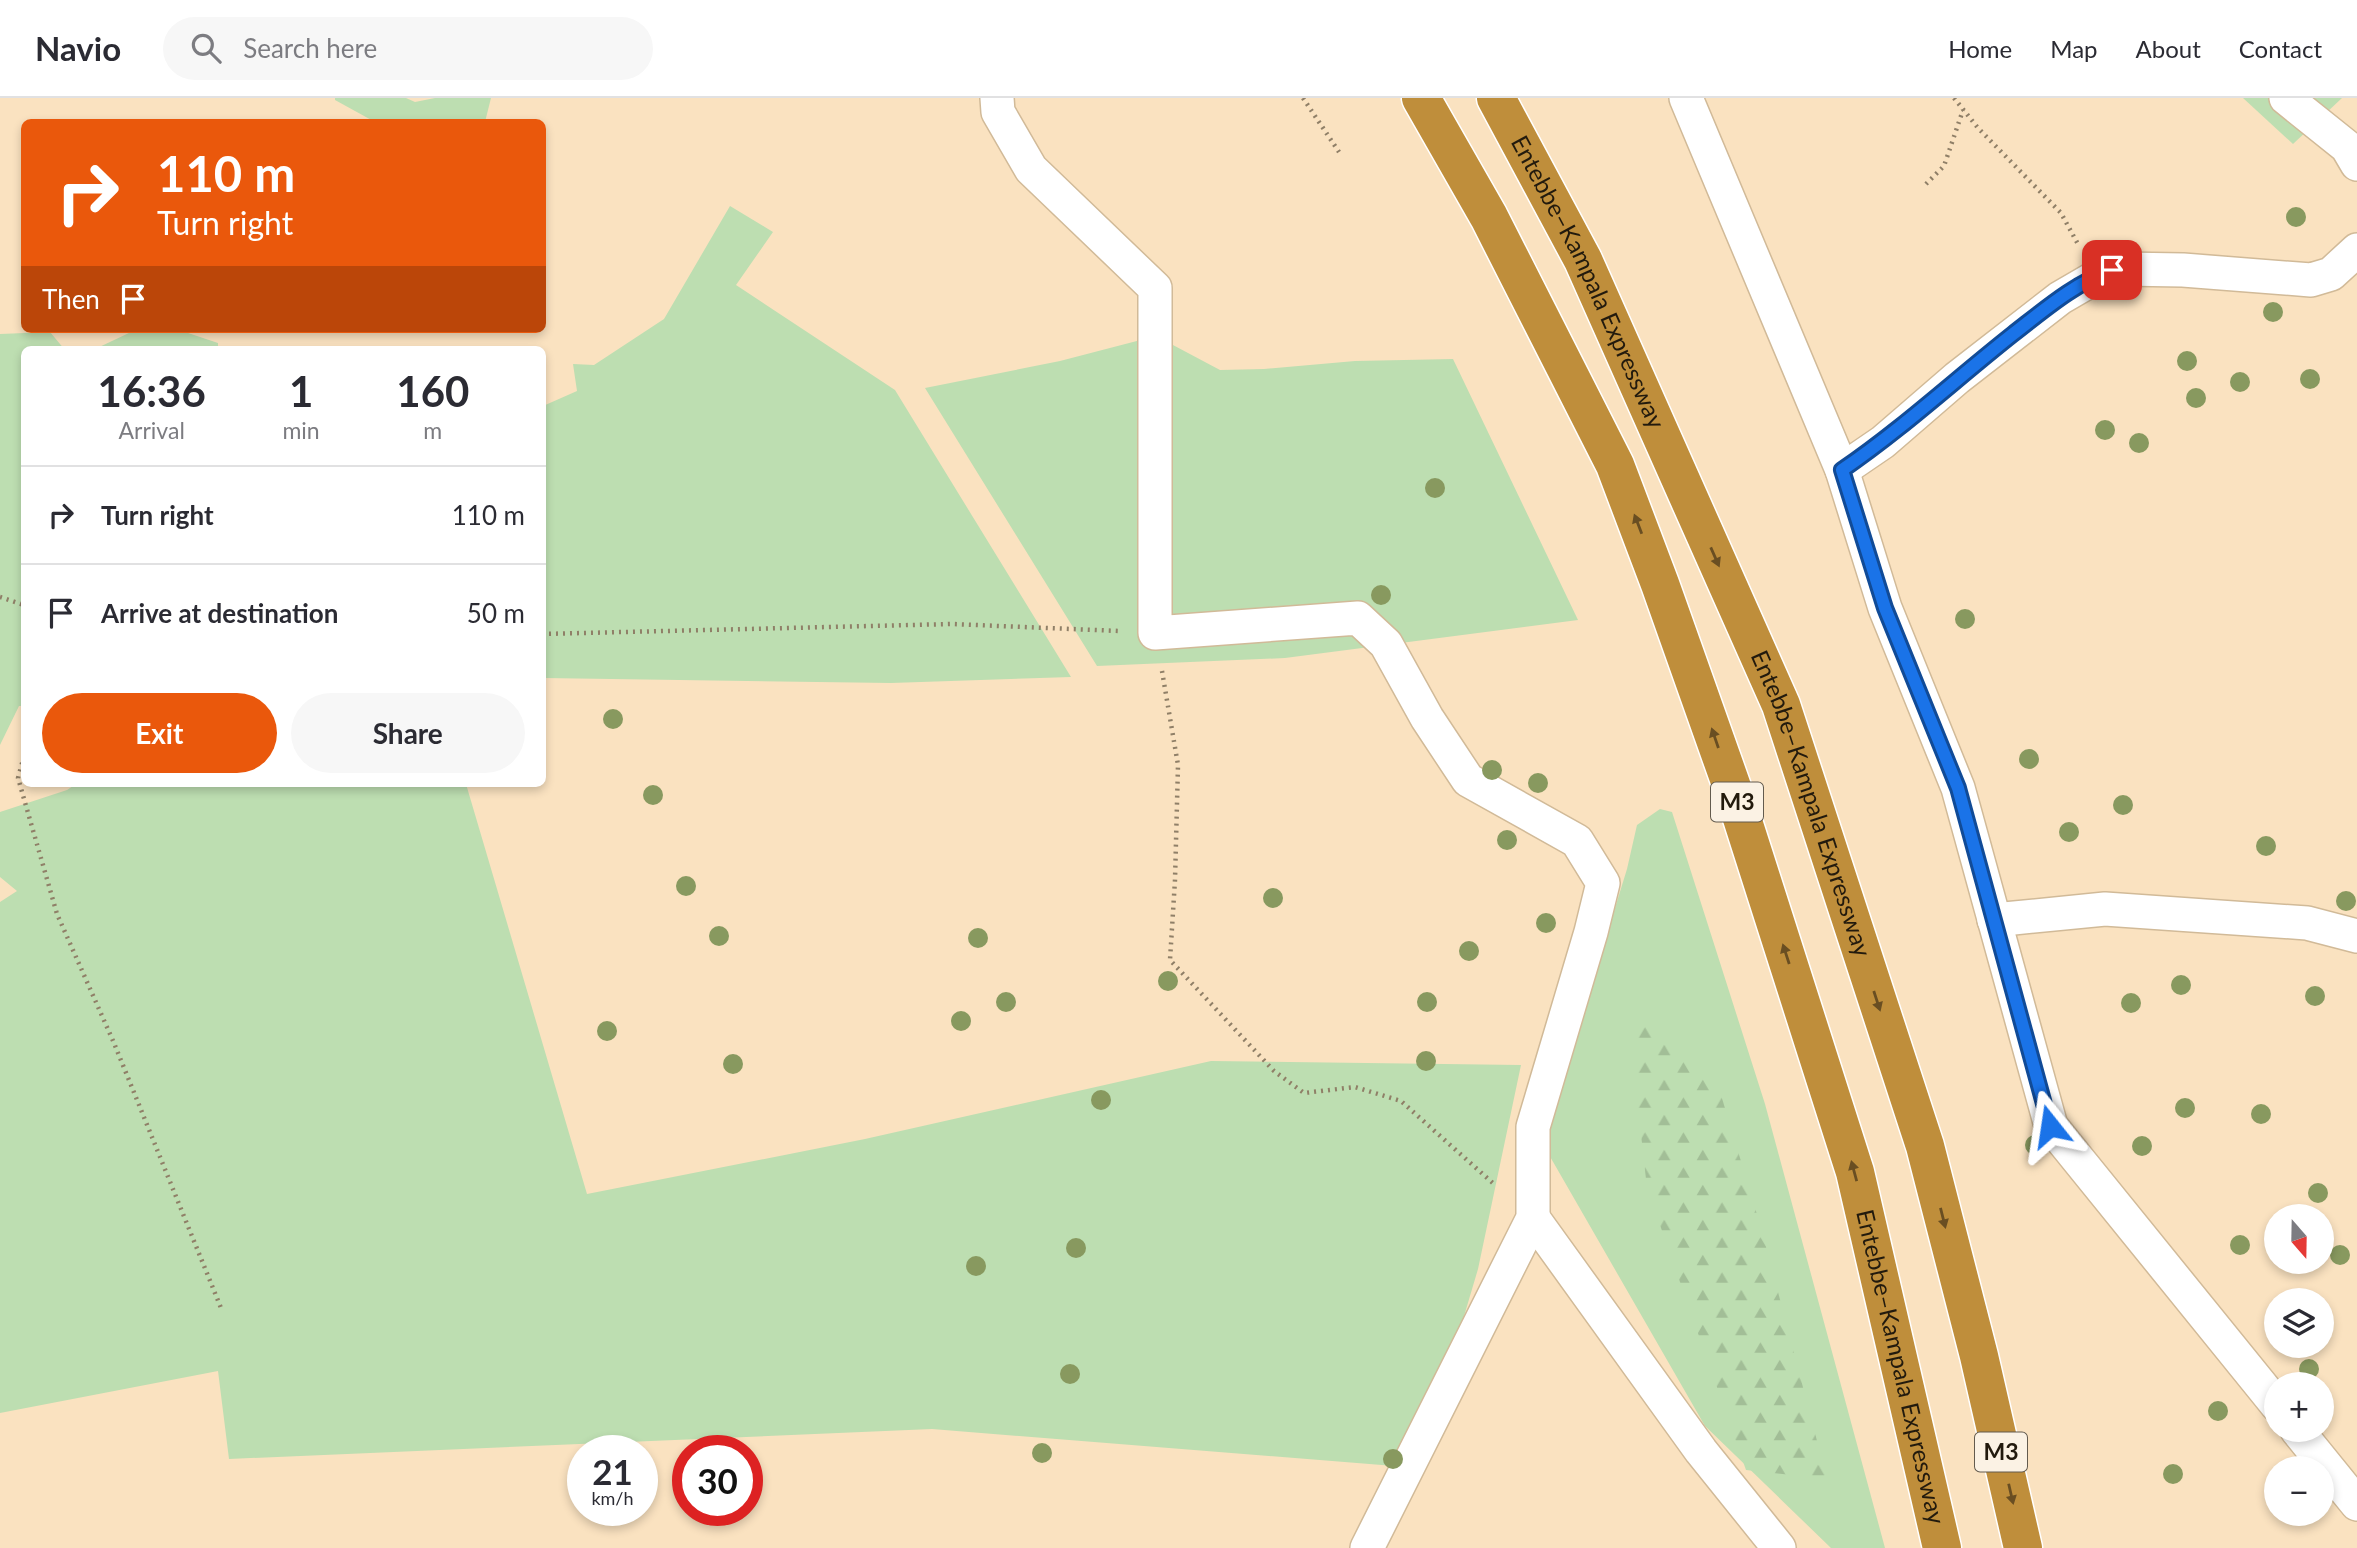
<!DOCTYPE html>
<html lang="en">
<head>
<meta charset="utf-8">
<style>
  :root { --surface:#fff; --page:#f7f7f7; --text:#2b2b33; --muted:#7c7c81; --line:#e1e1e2; --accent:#ea580c }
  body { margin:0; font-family:Lato,sans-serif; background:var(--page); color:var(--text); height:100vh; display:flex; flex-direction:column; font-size:26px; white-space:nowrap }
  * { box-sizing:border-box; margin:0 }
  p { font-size:23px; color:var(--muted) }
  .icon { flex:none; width:38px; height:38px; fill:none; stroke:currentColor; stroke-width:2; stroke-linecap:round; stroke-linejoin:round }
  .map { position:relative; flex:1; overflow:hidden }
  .sheet { position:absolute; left:21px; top:248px; width:525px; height:441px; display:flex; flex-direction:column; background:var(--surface); border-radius:10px; box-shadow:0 4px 10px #0003 }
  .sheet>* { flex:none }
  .banner { position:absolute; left:21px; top:21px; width:525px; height:214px; border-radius:10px; box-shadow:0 4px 10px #0003; background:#ea580c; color:#fff; overflow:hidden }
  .needle { width:46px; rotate:160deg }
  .controls { position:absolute; left:2264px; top:1106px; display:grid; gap:14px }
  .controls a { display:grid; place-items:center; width:70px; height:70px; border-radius:50%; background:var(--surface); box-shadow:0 4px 10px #0003; font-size:35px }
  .speed { position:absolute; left:567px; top:1337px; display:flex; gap:14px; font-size:35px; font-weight:700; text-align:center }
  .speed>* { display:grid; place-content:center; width:91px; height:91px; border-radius:50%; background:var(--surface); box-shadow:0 4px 10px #0003; line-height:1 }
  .speed small { font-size:18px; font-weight:400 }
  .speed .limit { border:10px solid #d22; background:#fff; color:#111 }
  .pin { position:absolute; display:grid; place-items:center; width:60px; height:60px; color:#fff; margin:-30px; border-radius:14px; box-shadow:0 4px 10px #0006 }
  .me { position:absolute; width:77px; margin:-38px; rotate:345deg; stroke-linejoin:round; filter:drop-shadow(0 0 5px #0008) }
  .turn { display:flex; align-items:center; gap:24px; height:147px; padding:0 21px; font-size:32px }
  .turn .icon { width:91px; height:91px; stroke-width:2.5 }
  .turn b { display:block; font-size:49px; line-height:60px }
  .then { display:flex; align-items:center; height:66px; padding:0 21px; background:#0003; gap:14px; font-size:26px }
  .eta { display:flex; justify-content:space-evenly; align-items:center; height:119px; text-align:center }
  .eta b { font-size:42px; font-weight:700; line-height:49px }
  .cta { display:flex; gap:14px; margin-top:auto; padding:14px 21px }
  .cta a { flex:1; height:80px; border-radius:42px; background:var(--accent); color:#fff; font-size:28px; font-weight:700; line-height:80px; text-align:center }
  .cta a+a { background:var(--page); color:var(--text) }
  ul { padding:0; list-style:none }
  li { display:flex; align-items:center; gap:21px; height:98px; padding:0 21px; border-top:2px solid var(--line) }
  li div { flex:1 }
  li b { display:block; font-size:26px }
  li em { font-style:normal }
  header { display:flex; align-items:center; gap:42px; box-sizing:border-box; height:98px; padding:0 35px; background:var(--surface); border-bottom:2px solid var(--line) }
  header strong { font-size:33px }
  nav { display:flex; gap:38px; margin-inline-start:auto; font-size:24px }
  .search { width:490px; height:63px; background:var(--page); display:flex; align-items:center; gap:18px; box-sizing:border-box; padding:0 24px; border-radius:38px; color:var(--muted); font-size:26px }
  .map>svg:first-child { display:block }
</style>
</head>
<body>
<header>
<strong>Navio</strong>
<div class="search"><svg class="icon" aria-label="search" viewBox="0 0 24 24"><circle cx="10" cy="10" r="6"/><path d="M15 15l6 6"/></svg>Search here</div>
<nav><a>Home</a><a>Map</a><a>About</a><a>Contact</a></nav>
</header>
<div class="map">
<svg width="2357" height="1450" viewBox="0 0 2357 1450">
  <defs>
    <pattern id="forest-firs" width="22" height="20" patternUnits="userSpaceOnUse" patternTransform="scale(1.75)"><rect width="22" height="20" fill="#bddeb1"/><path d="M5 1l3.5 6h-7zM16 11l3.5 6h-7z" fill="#a2be97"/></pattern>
  </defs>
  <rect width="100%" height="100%" fill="#fae2c0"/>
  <g fill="#bddeb1">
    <polygon points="335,0 406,0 415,4 435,0 491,0 485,24 375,24 335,2"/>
    <polygon points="2243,0 2342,0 2293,46"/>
    <polygon points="730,108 773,134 736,187 895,292 1071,579 891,585 543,580 543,308 577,293 573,266 594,267 664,221"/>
    <polygon points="141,231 176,231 218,245 218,252 93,252 131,234"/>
    <polygon points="50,234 65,252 24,252 24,608 19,608 0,647 0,236"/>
    <polygon points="1156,238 1220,272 1264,271 1355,263 1453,261 1578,522 1285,560 1097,568 925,290 1060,263"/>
    <polygon points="76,686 466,686 587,1096 865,1041 1211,963 1521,967 1478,1171 1419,1370 932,1331 229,1361 218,1273 0,1315 0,804 17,793 0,779 0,714 67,692"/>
    <polygon points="1660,711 1672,714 1765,1006 1885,1450 1831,1450 1705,1328 1533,1029 1591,888 1627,771 1637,727"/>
  </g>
  <polygon fill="url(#forest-firs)" points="1655,924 1721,997 1762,1133 1827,1381 1746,1372 1647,1090 1629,929"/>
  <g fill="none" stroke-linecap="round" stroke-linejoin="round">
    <defs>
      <g id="minor">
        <polyline points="997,0 998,14 1031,71 1155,190 1155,535 1358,520 1386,546 1427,620 1468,682 1577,743 1603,785 1591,834 1533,1029 1533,1120 1367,1450"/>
        <polyline points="1686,0 1842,372 1885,510 1958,690 2051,1028 2277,1307"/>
        <polyline points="2286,0 2347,49 2357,66"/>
        <polyline points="1842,372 1883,344 1957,280 2060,200 2103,175 2122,171 2183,172 2311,182 2331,176 2357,152"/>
        <polyline points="1994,822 2105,811 2307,825 2357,838"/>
        <polyline points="1533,1120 1701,1353 1779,1450"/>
        <polyline points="2297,1332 2357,1406"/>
      </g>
      <g id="motorway">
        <path id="s1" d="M1421,0L1489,119L1615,367L1660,486L1733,692L1855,1074L1942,1450"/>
        <path id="s2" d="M1496,0L1583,162L1781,607L1925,1048L1979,1258L2023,1450"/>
      </g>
    </defs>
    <use href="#minor" stroke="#d1ba98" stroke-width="36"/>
    <use href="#motorway" stroke="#fff" stroke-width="41"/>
    <g stroke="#8f7f67" stroke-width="4.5" stroke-dasharray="2 5" stroke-linecap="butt">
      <polyline points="1303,0 1341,57"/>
      <polyline points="1954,0 1978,30 2061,115 2079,148"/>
      <polyline points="1926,86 1944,68 1963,12"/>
      <polyline points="0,499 24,507"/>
      <polyline points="542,536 952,526 1119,533"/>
      <polyline points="1162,573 1178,667 1175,782 1170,862 1274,973 1304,995 1355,989 1401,1003 1495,1087"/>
      <polyline points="24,658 18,680 57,816 114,945 221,1210"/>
    </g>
    <use href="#minor" stroke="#fff" stroke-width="33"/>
    <use href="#motorway" stroke="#bf8e3b" stroke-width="38"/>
  </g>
  <g fill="#88995f">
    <circle cx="2296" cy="119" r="10"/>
    <circle cx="2273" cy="214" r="10"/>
    <circle cx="2187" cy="263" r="10"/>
    <circle cx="2310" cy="281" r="10"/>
    <circle cx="2240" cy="284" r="10"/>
    <circle cx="2196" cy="300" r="10"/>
    <circle cx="2105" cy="332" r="10"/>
    <circle cx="2139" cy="345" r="10"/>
    <circle cx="1435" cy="390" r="10"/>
    <circle cx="1381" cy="497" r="10"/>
    <circle cx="1965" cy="521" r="10"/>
    <circle cx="613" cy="621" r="10"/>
    <circle cx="2029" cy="661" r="10"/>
    <circle cx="1492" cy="672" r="10"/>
    <circle cx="1538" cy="685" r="10"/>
    <circle cx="653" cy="697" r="10"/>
    <circle cx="2123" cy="707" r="10"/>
    <circle cx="2069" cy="734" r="10"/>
    <circle cx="1507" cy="742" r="10"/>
    <circle cx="2266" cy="748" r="10"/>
    <circle cx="686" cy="788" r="10"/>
    <circle cx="1273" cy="800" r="10"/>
    <circle cx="2346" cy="803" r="10"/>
    <circle cx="1546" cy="825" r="10"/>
    <circle cx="719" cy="838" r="10"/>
    <circle cx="978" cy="840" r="10"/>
    <circle cx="1469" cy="853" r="10"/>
    <circle cx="1168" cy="883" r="10"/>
    <circle cx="2181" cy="887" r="10"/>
    <circle cx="2315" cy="898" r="10"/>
    <circle cx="1006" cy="904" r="10"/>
    <circle cx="1427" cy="904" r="10"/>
    <circle cx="2131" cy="905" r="10"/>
    <circle cx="961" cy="923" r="10"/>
    <circle cx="607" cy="933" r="10"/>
    <circle cx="1426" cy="963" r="10"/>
    <circle cx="733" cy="966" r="10"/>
    <circle cx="1101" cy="1002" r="10"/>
    <circle cx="2185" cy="1010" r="10"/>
    <circle cx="2261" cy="1016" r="10"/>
    <circle cx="2035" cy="1047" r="10"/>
    <circle cx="2142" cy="1048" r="10"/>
    <circle cx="2318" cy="1095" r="10"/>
    <circle cx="2240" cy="1147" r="10"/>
    <circle cx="1076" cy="1150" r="10"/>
    <circle cx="2340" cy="1157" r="10"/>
    <circle cx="976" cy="1168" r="10"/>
    <circle cx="2309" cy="1271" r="10"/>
    <circle cx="1070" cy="1276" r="10"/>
    <circle cx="2218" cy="1313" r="10"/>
    <circle cx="1042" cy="1355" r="10"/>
    <circle cx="1393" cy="1361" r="10"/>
    <circle cx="2173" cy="1376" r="10"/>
  </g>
  <defs><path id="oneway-solid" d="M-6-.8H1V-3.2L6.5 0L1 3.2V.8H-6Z" transform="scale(1.75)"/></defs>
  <g fill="#694e22">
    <use href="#oneway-solid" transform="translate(1638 426) rotate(-111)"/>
    <use href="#oneway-solid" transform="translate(1715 459) rotate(66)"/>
    <use href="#oneway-solid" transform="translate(1715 640) rotate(-109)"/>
    <use href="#oneway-solid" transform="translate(1786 856) rotate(-108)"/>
    <use href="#oneway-solid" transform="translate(1877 903) rotate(72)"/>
    <use href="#oneway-solid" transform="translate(1854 1073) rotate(-105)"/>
    <use href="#oneway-solid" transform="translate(1943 1120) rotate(76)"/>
    <use href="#oneway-solid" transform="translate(2011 1396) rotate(77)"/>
  </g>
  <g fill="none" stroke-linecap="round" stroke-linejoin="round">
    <defs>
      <path id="route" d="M2050,1028L1958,690L1885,510L1842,372C1902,331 1956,281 2013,236C2044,212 2075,185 2112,172"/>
    </defs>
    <use href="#route" stroke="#114b97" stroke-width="18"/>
    <use href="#route" stroke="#1a73e8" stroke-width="12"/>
  </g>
  <g text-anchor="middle" stroke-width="6" stroke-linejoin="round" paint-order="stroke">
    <g fill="#fbf2e4" stroke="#635b4e" stroke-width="2">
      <rect x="1711" y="684.5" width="52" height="39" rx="5"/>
      <rect x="1975" y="1334.5" width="52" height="39" rx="5"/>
    </g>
    <g font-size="23" font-weight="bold" fill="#221a0d">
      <text x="1737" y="712">M3</text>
      <text x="2001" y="1362">M3</text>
    </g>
    <g font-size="24" fill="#221a0d" stroke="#fbf2e4">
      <text dy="8" stroke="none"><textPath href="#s2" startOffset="206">Entebbe–Kampala Expressway</textPath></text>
      <text dy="8" stroke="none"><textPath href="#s2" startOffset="774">Entebbe–Kampala Expressway</textPath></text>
      <text dy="8" stroke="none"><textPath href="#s1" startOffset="1362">Entebbe–Kampala Expressway</textPath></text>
    </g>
  </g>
</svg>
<div class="controls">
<a><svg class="needle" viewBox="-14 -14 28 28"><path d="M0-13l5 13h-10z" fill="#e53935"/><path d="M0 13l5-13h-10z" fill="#7c7c81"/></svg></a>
<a><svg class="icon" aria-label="layers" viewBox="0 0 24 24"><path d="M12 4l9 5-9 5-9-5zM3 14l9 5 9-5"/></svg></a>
<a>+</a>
<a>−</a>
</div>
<div class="speed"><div>21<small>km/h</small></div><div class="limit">30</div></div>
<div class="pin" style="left:2112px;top:172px;background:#d93025"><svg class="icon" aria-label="arrive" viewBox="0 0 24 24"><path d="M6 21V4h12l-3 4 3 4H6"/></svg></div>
<svg class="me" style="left:2050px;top:1028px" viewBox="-20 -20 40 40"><path d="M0-17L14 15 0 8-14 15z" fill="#1a73e8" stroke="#fff" stroke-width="4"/></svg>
<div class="banner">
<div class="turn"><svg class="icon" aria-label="right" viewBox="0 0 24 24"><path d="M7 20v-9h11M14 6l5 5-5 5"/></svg><div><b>110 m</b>Turn right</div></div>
<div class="then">Then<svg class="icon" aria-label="arrive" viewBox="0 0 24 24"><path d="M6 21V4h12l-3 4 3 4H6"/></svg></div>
</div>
<section class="sheet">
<div class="eta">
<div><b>16:36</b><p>Arrival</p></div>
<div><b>1</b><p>min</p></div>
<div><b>160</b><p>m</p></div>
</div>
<ul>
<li><svg class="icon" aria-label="right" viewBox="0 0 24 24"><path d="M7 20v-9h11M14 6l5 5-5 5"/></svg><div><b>Turn right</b></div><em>110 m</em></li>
<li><svg class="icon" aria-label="arrive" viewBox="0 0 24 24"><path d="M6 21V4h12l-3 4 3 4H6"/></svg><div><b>Arrive at destination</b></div><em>50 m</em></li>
</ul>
<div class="cta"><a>Exit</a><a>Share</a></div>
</section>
</div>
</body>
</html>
